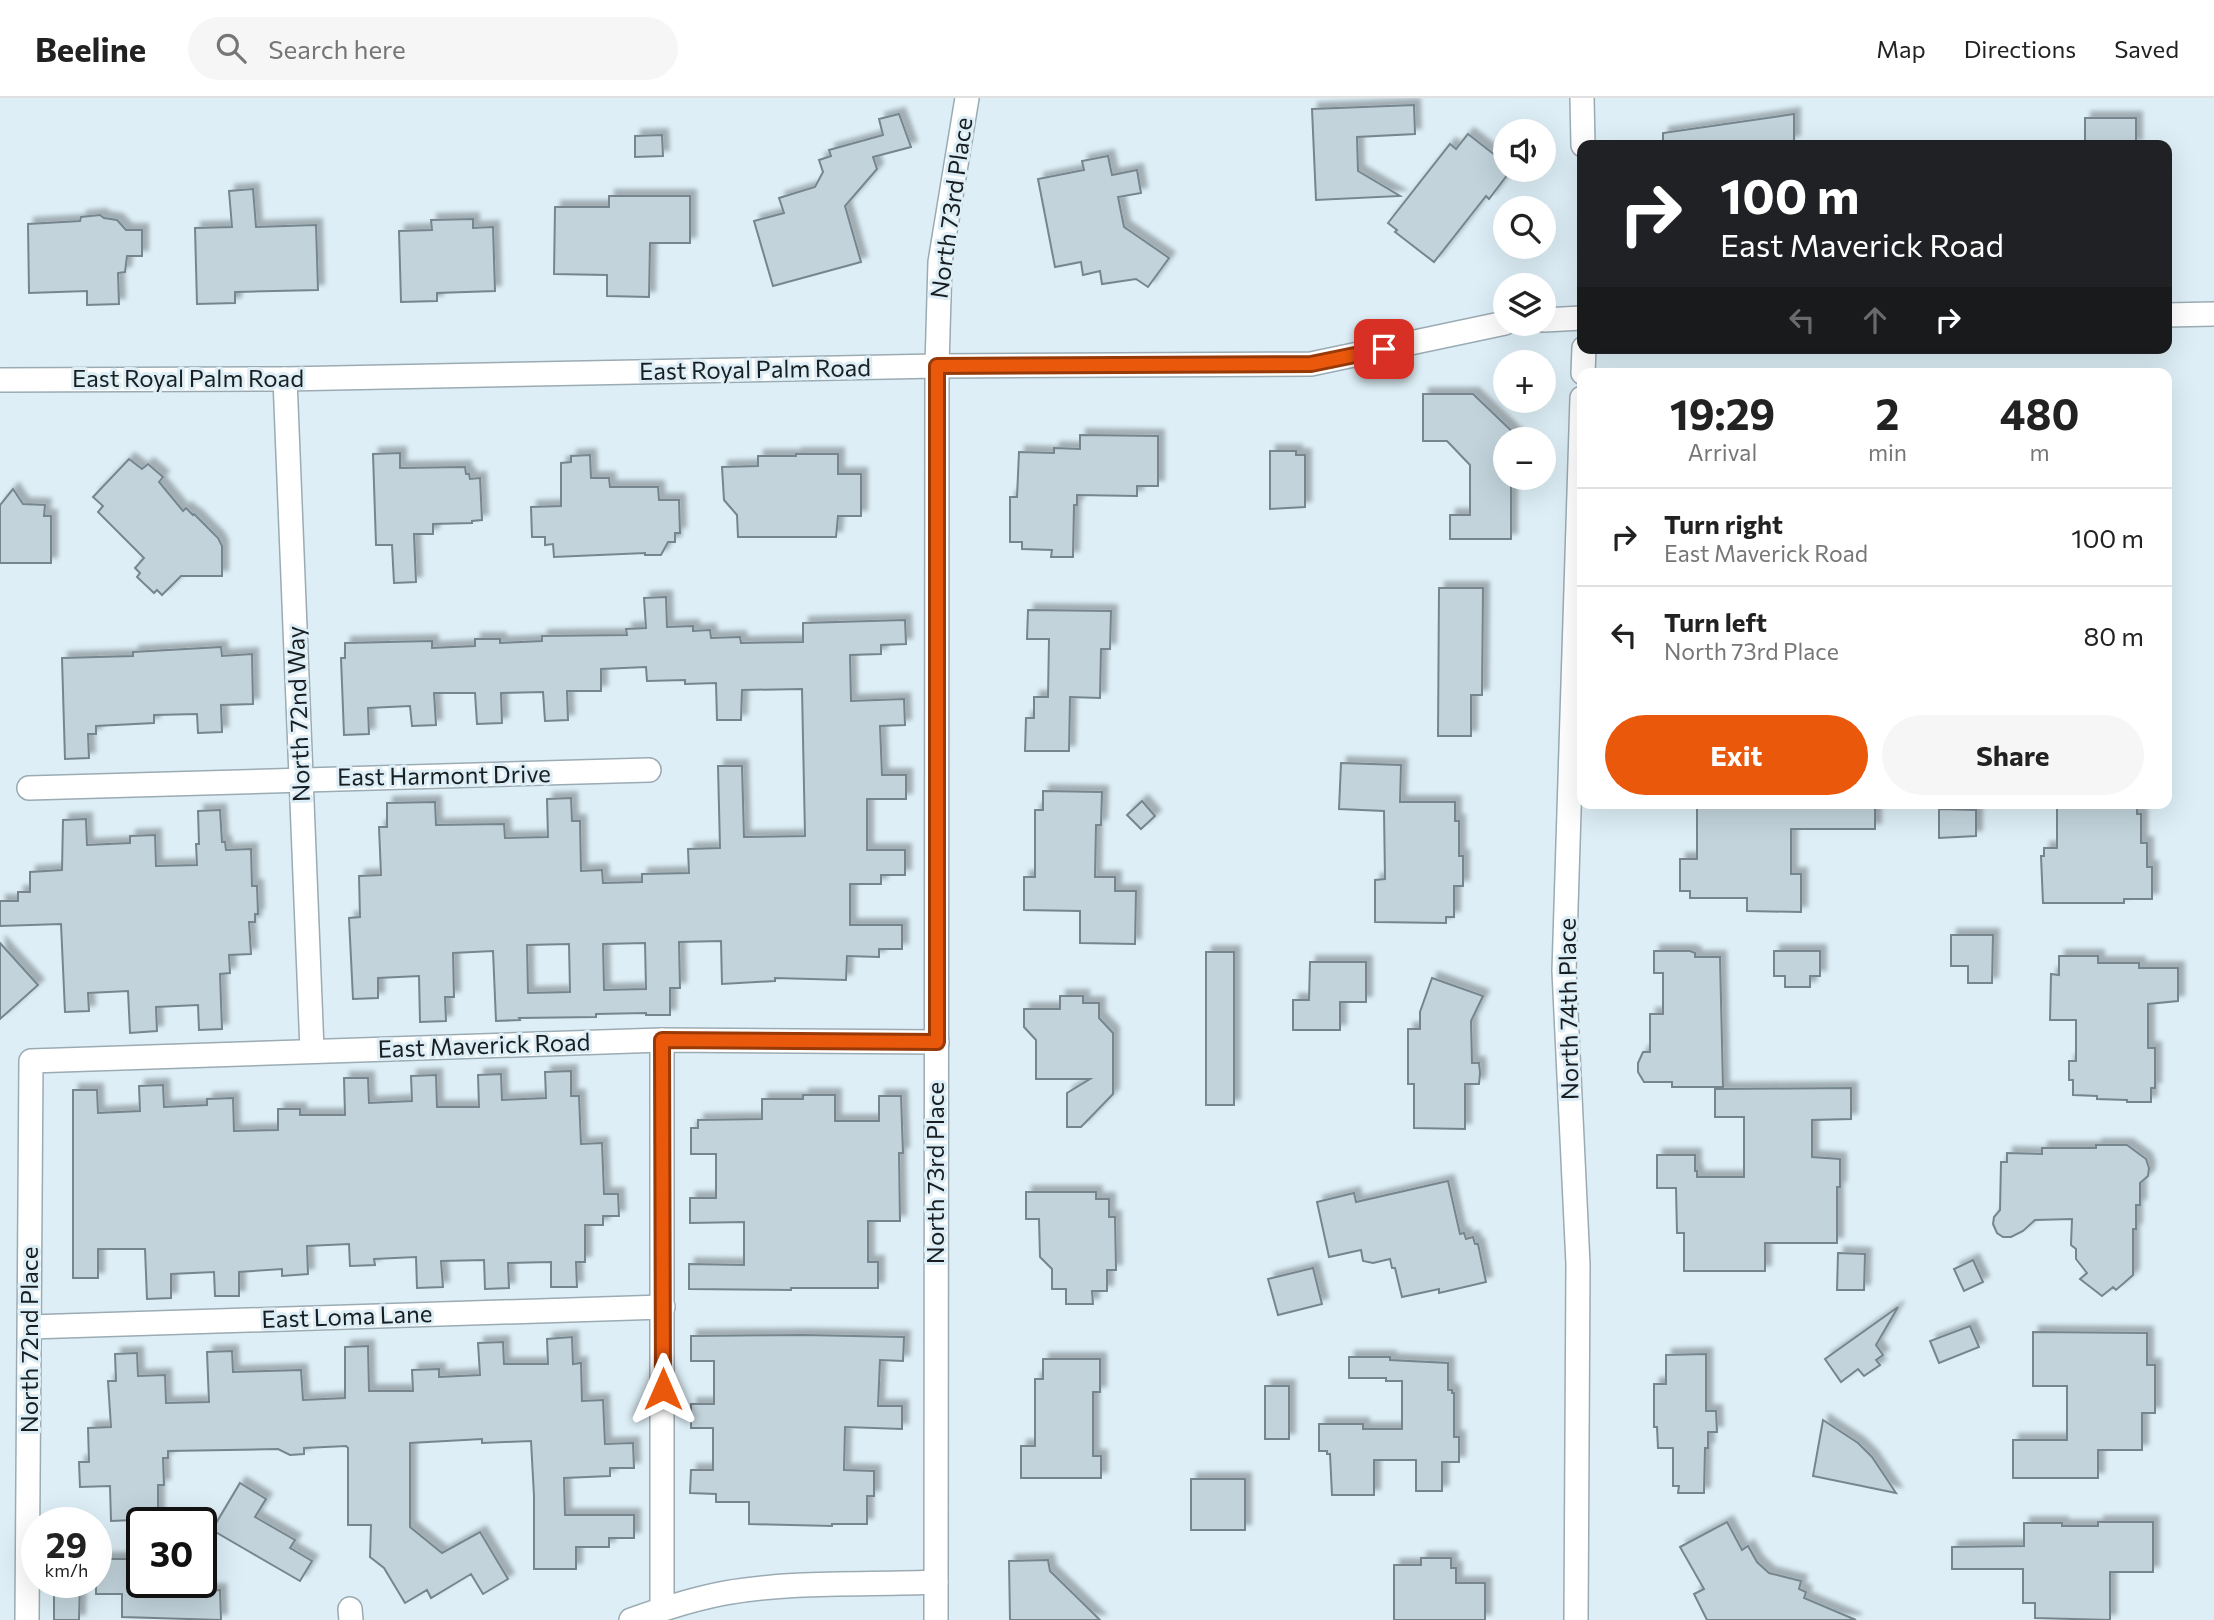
<!DOCTYPE html>
<html lang="en">
<head>
<meta charset="utf-8">
<style>
  :root { --surface:#fff; --page:#f6f6f6; --text:#222; --muted:#767676; --line:#e0e0e0; --accent:#ea580c }
  body { margin:0; font-family:Commissioner,sans-serif; background:var(--page); color:var(--text); height:100vh; display:flex; flex-direction:column; font-size:26px; white-space:nowrap }
  * { box-sizing:border-box; margin:0 }
  p { font-size:23px; color:var(--muted) }
  .icon { flex:none; width:38px; height:38px; fill:none; stroke:currentColor; stroke-width:2; stroke-linecap:round; stroke-linejoin:round }
  .map { position:relative; flex:1; overflow:hidden }
  .panel { position:absolute; left:1577px; top:270px; width:595px; height:441px; display:flex; flex-direction:column; background:var(--surface); border-radius:14px; box-shadow:0 7px 28px #0002 }
  .panel>* { flex:none }
  .banner { position:absolute; left:1577px; top:42px; width:595px; height:214px; border-radius:14px; box-shadow:0 7px 28px #0002; background:#202124; color:#fff; overflow:hidden }
  .fabs { position:absolute; left:1493px; top:21px; display:grid; gap:14px }
  .fabs a { display:grid; place-items:center; width:63px; height:63px; border-radius:50%; background:var(--surface); box-shadow:0 7px 28px #0002; font-size:35px }
  .speed { position:absolute; left:21px; top:1409px; display:flex; gap:14px; font-size:35px; font-weight:700; text-align:center }
  .speed>* { display:grid; place-content:center; width:91px; height:91px; border-radius:50%; background:var(--surface); box-shadow:0 7px 28px #0002; line-height:1 }
  .speed small { font-size:18px; font-weight:400 }
  .speed .limit { border:4px solid #111; border-radius:10px; background:#fff; color:#111 }
  .pin { position:absolute; display:grid; place-items:center; width:60px; height:60px; color:#fff; margin:-30px; border-radius:14px; box-shadow:0 4px 10px #0006 }
  .me { position:absolute; width:77px; margin:-38px; rotate:0deg; stroke-linejoin:round; filter:drop-shadow(0 0 5px #0008) }
  .turn { display:flex; align-items:center; gap:24px; height:147px; padding:0 28px; font-size:32px }
  .turn .icon { width:91px; height:91px; stroke-width:2.5 }
  .turn b { display:block; font-size:49px; line-height:60px }
  .lanes { display:flex; align-items:center; height:66px; padding:0 28px; background:#0003; justify-content:center; gap:35px; direction:ltr }
  .lanes .off { opacity:.35 }
  .eta { display:flex; justify-content:space-evenly; align-items:center; height:119px; text-align:center }
  .eta b { font-size:42px; font-weight:700; line-height:49px }
  .cta { display:flex; gap:14px; margin-top:auto; padding:14px 28px }
  .cta a { flex:1; height:80px; border-radius:42px; background:var(--accent); color:#fff; font-size:28px; font-weight:700; line-height:80px; text-align:center }
  .cta a+a { background:var(--page); color:var(--text) }
  ul { padding:0; list-style:none }
  li { display:flex; align-items:center; gap:21px; height:98px; padding:0 28px; border-top:2px solid var(--line) }
  li div { flex:1 }
  li b { display:block; font-size:26px }
  li em { font-style:normal }
  header { display:flex; align-items:center; gap:42px; box-sizing:border-box; height:98px; padding:0 35px; background:var(--surface); border-bottom:2px solid var(--line) }
  header strong { font-size:33px }
  nav { display:flex; gap:38px; margin-inline-start:auto; font-size:24px }
  .search { width:490px; height:63px; background:var(--page); display:flex; align-items:center; gap:18px; box-sizing:border-box; padding:0 24px; border-radius:38px; color:var(--muted); font-size:26px }
  .map>svg:first-child { display:block }
</style>
</head>
<body>
<header>
<strong>Beeline</strong>
<div class="search"><svg class="icon" aria-label="search" viewBox="0 0 24 24"><circle cx="10" cy="10" r="6"/><path d="M15 15l6 6"/></svg>Search here</div>
<nav><a>Map</a><a>Directions</a><a>Saved</a></nav>
</header>
<div class="map">
<svg width="2214" height="1522" viewBox="0 0 2214 1522">
  <defs>
    <filter id="shadow"><feDropShadow dx="6" dy="-6" stdDeviation="2" flood-color="#0004"/></filter>
  </defs>
  <rect width="100%" height="100%" fill="#ddeef6"/>
  <g fill="#c2d3db" stroke="#77868e" stroke-width="2" fill-rule="evenodd" filter="url(#shadow)">
    <polygon points="1414,7 1415,36 1357,39 1358,73 1400,98 1316,102 1312,11"/>
    <polygon points="899,16 911,49 873,59 877,71 845,108 861,164 773,188 754,123 784,115 779,100 815,89 823,74 819,62 831,58 829,52 883,37 879,21"/>
    <polygon points="1794,16 1794,43 1787,44 1787,47 1663,47 1663,35"/>
    <rect x="2085" y="20" width="51" height="27"/>
    <polygon points="1468,36 1505,65 1505,72 1511,72 1489,101 1486,98 1434,164 1395,134 1397,132 1388,125 1450,46 1456,51"/>
    <polygon points="662,37 663,58 635,59 635,38"/>
    <polygon points="1108,58 1112,77 1137,72 1141,95 1118,99 1124,129 1169,160 1148,189 1136,181 1102,186 1100,173 1083,177 1081,164 1055,169 1038,81 1084,72 1082,63"/>
    <polygon points="253,91 256,129 316,127 318,192 235,194 235,205 197,206 195,130 232,129 229,93"/>
    <polygon points="609,98 690,98 690,145 650,145 649,199 607,198 607,177 554,176 555,109 609,109"/>
    <polygon points="100,117 104,120 117,122 126,132 142,132 142,158 127,158 125,174 118,175 119,206 87,207 87,193 29,195 28,126 80,123 81,119"/>
    <polygon points="473,121 473,130 493,129 495,193 437,195 437,203 401,204 399,133 432,132 431,122"/>
    <polygon points="1423,296 1473,296 1520,341 1505,341 1505,380 1511,380 1511,441 1450,441 1450,417 1470,417 1470,367 1447,343 1423,343"/>
    <polygon points="1080,337 1158,338 1158,388 1137,388 1137,398 1077,397 1077,407 1074,407 1073,459 1051,459 1052,452 1022,451 1022,444 1010,444 1010,399 1017,399 1019,354 1054,355 1054,350 1080,351"/>
    <polygon points="1270,353 1296,353 1296,357 1305,357 1305,409 1270,411"/>
    <polygon points="400,355 400,370 465,369 466,376 469,376 470,381 480,380 482,422 472,423 472,425 433,426 433,436 414,436 416,484 394,485 392,447 376,447 373,356"/>
    <polygon points="796,356 838,356 838,376 861,376 861,418 838,418 836,439 738,439 737,417 724,402 722,369 758,368 758,358 796,358"/>
    <polygon points="590,357 591,380 609,380 610,389 658,389 659,402 679,402 680,435 675,435 675,444 668,444 661,457 645,457 645,455 554,459 553,446 545,447 545,439 532,439 531,409 561,408 561,365 571,364 571,358"/>
    <polygon points="129,361 142,371 148,366 163,379 159,384 183,413 186,410 193,417 194,416 218,440 222,448 222,478 181,478 162,497 157,492 154,495 137,479 140,475 135,470 144,460 98,414 103,408 93,399"/>
    <polygon points="13,391 23,406 45,407 44,418 51,418 51,465 0,465 0,407"/>
    <polygon points="1439,490 1483,490 1482,597 1471,597 1471,638 1438,638"/>
    <path d="M666,499L667,529L693,528V533L710,532L711,540L740,539L741,545L803,544V525L905,522L906,546L881,547V556L850,557L851,603L904,601L905,627L880,628L882,677H906V701H867V752H905V777H881V786H850V827H902V851H879V859L847,858L846,882L775,880V883L722,886L721,843L679,844L680,890H670V917H646V915L596,916V919L519,920L520,922L496,923L493,853L453,855L454,899H445L446,923L420,924L419,878L378,880V900L353,901L349,820L360,819L359,778L381,777L379,729H387V705L435,704L436,727L504,726L505,740L548,739L547,701L571,700L572,723H580L581,773L602,772L603,785L642,784V776L689,775L688,751L720,750L718,668H742L744,739L805,738L802,591L742,592L741,622H717L716,585L685,586V582L647,583L646,569L601,571V593H567L568,622L545,623L543,594L501,595L502,625L477,626L475,595H434L436,627L412,628L410,608L368,610L369,636L344,637L341,560H345V545L432,543V550L475,548V541H500V545L542,543V538L627,537L626,531L646,530L644,500ZM645,845L646,891L604,892L603,846ZM569,846L570,894L528,895L527,847Z"/>
    <polygon points="1028,512 1111,513 1110,551 1101,551 1100,600 1070,599 1069,653 1025,653 1026,620 1034,620 1034,599 1048,599 1049,541 1027,541"/>
    <polygon points="221,549 222,558 252,556 253,606 221,607 222,634 198,635 197,616 154,617 154,625 96,628 96,636 88,636 89,660 65,661 62,560 133,558 133,554"/>
    <polygon points="1341,665 1401,667 1400,704 1455,704 1455,723 1459,723 1459,758 1463,758 1463,788 1454,788 1454,819 1446,819 1446,825 1375,824 1375,782 1385,781 1384,713 1339,711"/>
    <polygon points="1043,693 1102,694 1101,727 1096,727 1095,779 1115,779 1115,793 1136,793 1135,846 1080,845 1080,813 1024,812 1024,779 1035,779 1035,712 1043,712"/>
    <polygon points="1142,703 1155,718 1141,731 1127,717"/>
    <polygon points="1697,705 1875,705 1875,731 1791,731 1791,776 1801,776 1801,814 1747,813 1747,800 1690,800 1690,793 1680,793 1680,761 1697,761"/>
    <polygon points="2063,705 2137,705 2137,716 2141,716 2141,745 2147,745 2147,769 2152,769 2152,801 2124,801 2124,805 2043,805 2041,758 2044,758 2044,750 2057,750 2057,708 2063,708"/>
    <polygon points="1939,711 1976,712 1976,738 1939,740"/>
    <polygon points="220,712 222,744 225,744 226,752 251,751 252,788 257,788 258,816 255,816 255,824 249,824 251,856 229,857 230,875 220,876 222,931 199,932 198,907 156,909 157,933 130,935 128,893 88,895 89,913 65,914 61,826 0,828 0,803 18,803 18,794 30,794 30,774 62,772 63,722 86,721 87,747 130,745 130,738 155,737 156,768 197,767 196,746 199,746 198,713"/>
    <polygon points="1951,837 1993,837 1992,885 1968,885 1968,868 1951,868"/>
    <polygon points="0,845 38,887 0,921"/>
    <polygon points="1654,853 1690,853 1695,855 1695,859 1720,859 1723,989 1672,989 1672,984 1644,984 1638,974 1638,965 1643,954 1650,954 1650,916 1663,916 1663,875 1654,875"/>
    <polygon points="1774,853 1820,853 1820,878 1810,878 1810,889 1785,889 1785,878 1774,878"/>
    <rect x="1206" y="854" width="28" height="153"/>
    <polygon points="2059,858 2098,858 2098,865 2139,865 2139,870 2178,870 2178,903 2148,906 2148,950 2155,950 2155,990 2151,990 2151,1004 2127,1004 2127,1002 2097,1001 2097,998 2073,997 2073,982 2069,982 2069,963 2076,963 2076,922 2050,922 2051,876 2059,877"/>
    <polygon points="1310,864 1366,864 1366,904 1340,904 1340,932 1293,932 1293,902 1309,902"/>
    <polygon points="1432,880 1483,898 1471,923 1472,965 1479,965 1480,975 1479,986 1465,986 1465,1031 1414,1030 1414,986 1408,986 1408,931 1420,931 1420,914"/>
    <polygon points="1060,898 1083,898 1083,905 1099,905 1099,920 1113,935 1113,996 1081,1029 1067,1029 1067,995 1090,981 1036,981 1036,942 1024,929 1024,911 1060,911"/>
    <polygon points="571,973 571,998 579,998 581,1046 602,1045 604,1096 618,1096 619,1118 603,1118 603,1127 585,1127 585,1164 576,1164 577,1189 551,1189 551,1164 508,1165 509,1190 485,1191 484,1162 441,1163 443,1189 417,1190 416,1159 374,1161 375,1167 350,1168 349,1146 307,1148 308,1176 282,1178 282,1171 239,1174 239,1198 215,1198 214,1174 171,1176 171,1200 147,1201 145,1151 98,1151 98,1180 73,1180 73,992 97,992 98,1015 140,1013 139,988 163,987 164,1009 207,1007 207,1001 233,1000 234,1033 278,1032 278,1011 300,1011 300,1017 345,1017 344,980 368,980 369,1005 412,1003 411,978 436,977 437,1009 479,1009 478,977 501,976 502,1002 546,1000 545,974"/>
    <polygon points="1851,990 1851,1021 1812,1022 1812,1059 1840,1061 1840,1089 1837,1089 1837,1145 1765,1145 1765,1173 1684,1173 1684,1135 1677,1135 1676,1090 1657,1090 1657,1057 1695,1057 1695,1073 1697,1073 1697,1079 1744,1079 1744,1019 1715,1019 1715,991"/>
    <polygon points="803,997 835,997 835,1023 879,1023 879,998 901,998 903,1055 899,1055 900,1123 868,1123 868,1164 878,1164 878,1190 791,1190 791,1192 689,1191 689,1166 744,1167 744,1124 690,1125 690,1100 716,1100 716,1056 691,1056 691,1030 698,1030 698,1022 762,1021 762,1001 803,1001"/>
    <polygon points="2096,1047 2127,1047 2146,1061 2149,1070 2148,1078 2140,1085 2140,1107 2136,1107 2136,1131 2133,1131 2133,1177 2116,1192 2113,1189 2102,1198 2080,1181 2087,1175 2076,1161 2076,1151 2071,1147 2072,1121 2035,1122 2023,1133 2011,1139 2003,1139 1997,1135 1993,1126 1994,1119 2000,1112 2001,1064 2007,1064 2007,1055 2042,1056 2042,1050 2096,1050"/>
    <polygon points="1448,1083 1460,1136 1464,1135 1466,1141 1473,1139 1475,1146 1478,1146 1486,1184 1439,1195 1439,1191 1402,1199 1395,1170 1392,1170 1390,1161 1373,1165 1363,1163 1361,1152 1329,1159 1317,1104 1354,1095 1356,1104"/>
    <polygon points="1026,1094 1096,1094 1096,1101 1109,1101 1109,1119 1115,1119 1116,1172 1107,1172 1107,1193 1092,1193 1093,1206 1066,1206 1066,1191 1052,1191 1052,1171 1040,1159 1039,1121 1026,1121"/>
    <polygon points="1838,1155 1865,1156 1864,1192 1837,1192"/>
    <polygon points="1973,1162 1983,1184 1964,1193 1954,1171"/>
    <polygon points="1313,1170 1322,1206 1278,1217 1268,1181"/>
    <polygon points="1898,1209 1876,1247 1883,1257 1876,1262 1880,1267 1864,1278 1858,1271 1841,1284 1825,1261"/>
    <polygon points="1970,1228 1979,1249 1939,1265 1930,1243"/>
    <polygon points="2033,1234 2147,1235 2147,1267 2155,1267 2155,1315 2142,1315 2142,1352 2098,1352 2098,1380 2013,1380 2013,1342 2067,1342 2067,1288 2033,1288"/>
    <polygon points="803,1237 904,1239 903,1263 880,1262 878,1308 902,1308 902,1331 845,1329 844,1372 874,1373 874,1398 867,1398 867,1426 832,1426 832,1428 749,1426 749,1404 716,1404 716,1396 690,1395 691,1372 713,1372 713,1330 691,1330 691,1306 714,1306 714,1263 691,1263 691,1238"/>
    <polygon points="572,1239 573,1266 581,1265 582,1303 603,1302 605,1346 633,1345 634,1370 610,1370 610,1378 564,1380 565,1417 634,1417 634,1440 609,1440 609,1449 576,1449 576,1471 534,1471 534,1398 531,1343 482,1345 482,1341 410,1345 410,1429 442,1455 480,1434 508,1481 483,1496 471,1476 431,1500 427,1492 405,1505 384,1470 370,1459 371,1427 348,1427 348,1350 346,1348 304,1350 304,1356 290,1357 278,1351 168,1353 168,1360 163,1360 164,1387 158,1387 158,1421 111,1423 110,1388 80,1389 79,1364 89,1364 88,1330 111,1329 108,1283 116,1283 115,1256 137,1255 138,1278 165,1277 166,1305 209,1304 207,1254 232,1253 233,1274 301,1272 303,1302 345,1300 345,1249 368,1248 369,1293 413,1293 412,1272 439,1271 439,1279 480,1277 478,1245 503,1244 504,1266 548,1266 547,1241"/>
    <polygon points="1706,1256 1706,1313 1716,1313 1717,1334 1708,1334 1708,1350 1705,1350 1704,1395 1678,1395 1679,1388 1673,1388 1673,1350 1658,1350 1657,1329 1654,1329 1654,1286 1666,1286 1666,1257"/>
    <polygon points="1349,1259 1390,1259 1390,1262 1448,1265 1448,1292 1452,1292 1452,1295 1454,1295 1454,1339 1459,1339 1459,1364 1442,1364 1442,1393 1416,1393 1416,1362 1374,1362 1374,1397 1332,1397 1330,1356 1327,1356 1327,1353 1319,1353 1319,1326 1363,1326 1363,1331 1402,1331 1402,1283 1386,1283 1386,1280 1349,1280"/>
    <polygon points="1043,1261 1100,1261 1100,1294 1093,1294 1093,1358 1101,1358 1101,1380 1021,1380 1021,1348 1035,1348 1035,1281 1043,1281"/>
    <rect x="1265" y="1288" width="24" height="53"/>
    <polygon points="1823,1322 1858,1345 1872,1359 1896,1395 1813,1378"/>
    <rect x="1191" y="1381" width="54" height="51"/>
    <polygon points="240,1385 266,1401 255,1419 295,1442 290,1450 312,1463 300,1483 212,1432"/>
    <polygon points="1727,1424 1742,1452 1748,1448 1757,1464 1769,1475 1801,1483 1799,1491 1806,1494 1804,1500 1856,1522 1707,1522 1694,1496 1704,1491 1680,1449"/>
    <polygon points="2098,1424 2153,1424 2153,1474 2110,1474 2110,1522 2035,1520 2035,1505 2023,1505 2023,1471 1952,1471 1952,1449 2024,1448 2024,1425 2062,1425 2062,1428 2098,1428"/>
    <polygon points="1421,1460 1451,1460 1451,1470 1456,1470 1456,1485 1485,1485 1485,1522 1394,1522 1394,1467 1421,1467"/>
    <polygon points="96,1461 142,1461 142,1484 156,1484 156,1494 220,1492 221,1522 122,1519 122,1496 96,1496"/>
    <polygon points="1048,1462 1050,1473 1100,1522 1010,1522 1009,1463"/>
    <polygon points="54,1484 80,1484 79,1522 54,1522"/>
  </g>
  <g fill="none" stroke-linecap="round" stroke-linejoin="round">
    <defs>
      <g id="minor">
        <polyline points="1582,0 1583,47"/>
        <polyline points="2166,217 2214,216"/>
        <polyline points="1544,222 1582,220"/>
        <polyline points="1583,275 1584,250"/>
        <polyline points="285,281 312,952"/>
        <polyline points="0,282 285,281 937,268 1311,266 1505,225"/>
        <polyline points="29,690 649,672"/>
        <polyline points="662,942 662,1511"/>
        <polyline points="30,1229 663,1209"/>
        <polyline points="350,1511 351,1522"/>
        <polyline points="27,1522 31,963 662,942 937,944"/>
        <path d="M631,1522C662,1511 693,1501 725,1495C793,1483 867,1487 936,1484"/>
        <polyline points="936,1522 937,268 940,164 967,0"/>
        <polyline points="1576,1522 1578,1166 1564,873 1582,300"/>
      </g>
    </defs>
    <use href="#minor" stroke="#9babb3" stroke-width="26"/>
    <use href="#minor" stroke="#fff" stroke-width="23"/>
  </g>
  <g fill="none" stroke-linecap="round" stroke-linejoin="round">
    <defs>
      <polyline id="route" points="663,1291 662,942 937,944 937,268 1311,266 1384,251"/>
    </defs>
    <use href="#route" stroke="#983908" stroke-width="18"/>
    <use href="#route" stroke="#ea580c" stroke-width="12"/>
  </g>
  <g text-anchor="middle" stroke-width="6" stroke-linejoin="round" paint-order="stroke">
    <g font-size="24" fill="#181e21" stroke="#ddeef6">
      <text transform="translate(952 110) rotate(-82)" y="8">North 73rd Place</text>
      <text transform="translate(755 272) rotate(-1)" y="8">East Royal Palm Road</text>
      <text x="188" y="289">East Royal Palm Road</text>
      <text transform="translate(299 616) rotate(-92)" y="8">North 72nd Way</text>
      <text transform="translate(444 678) rotate(-1)" y="8">East Harmont Drive</text>
      <text transform="translate(1569 911) rotate(-91)" y="8">North 74th Place</text>
      <text transform="translate(484 948) rotate(-2)" y="8">East Maverick Road</text>
      <text transform="translate(936 1075) rotate(-90)" y="8">North 73rd Place</text>
      <text transform="translate(347 1219) rotate(-2)" y="8">East Loma Lane</text>
      <text transform="translate(30 1242) rotate(-90)" y="8">North 72nd Place</text>
    </g>
  </g>
</svg>
<div class="fabs">
<a><svg class="icon" aria-label="sound" viewBox="0 0 24 24"><path d="M4 9h4l5-4v14l-5-4H4zM17 9q2 3 0 6"/></svg></a>
<a><svg class="icon" aria-label="search" viewBox="0 0 24 24"><circle cx="10" cy="10" r="6"/><path d="M15 15l6 6"/></svg></a>
<a><svg class="icon" aria-label="layers" viewBox="0 0 24 24"><path d="M12 4l9 5-9 5-9-5zM3 14l9 5 9-5"/></svg></a>
<a>+</a>
<a>−</a>
</div>
<div class="speed"><div>29<small>km/h</small></div><div class="limit">30</div></div>
<div class="pin" style="left:1384px;top:251px;background:#d93025"><svg class="icon" aria-label="arrive" viewBox="0 0 24 24"><path d="M6 21V4h12l-3 4 3 4H6"/></svg></div>
<svg class="me" style="left:663px;top:1291px" viewBox="-20 -20 40 40"><path d="M0-17L14 15 0 8-14 15z" fill="#ea580c" stroke="#fff" stroke-width="4"/></svg>
<div class="banner">
<div class="turn"><svg class="icon" aria-label="right" viewBox="0 0 24 24"><path d="M7 20v-9h11M14 6l5 5-5 5"/></svg><div><b>100 m</b>East Maverick Road</div></div>
<div class="lanes"><svg class="icon off" aria-label="left" viewBox="0 0 24 24"><path d="M17 20v-9H6M10 6l-5 5 5 5"/></svg><svg class="icon off" aria-label="ahead" viewBox="0 0 24 24"><path d="M12 20V5M6 11l6-6 6 6"/></svg><svg class="icon" aria-label="right" viewBox="0 0 24 24"><path d="M7 20v-9h11M14 6l5 5-5 5"/></svg></div>
</div>
<section class="panel">
<div class="eta">
<div><b>19:29</b><p>Arrival</p></div>
<div><b>2</b><p>min</p></div>
<div><b>480</b><p>m</p></div>
</div>
<ul>
<li><svg class="icon" aria-label="right" viewBox="0 0 24 24"><path d="M7 20v-9h11M14 6l5 5-5 5"/></svg><div><b>Turn right</b><p>East Maverick Road</p></div><em>100 m</em></li>
<li><svg class="icon" aria-label="left" viewBox="0 0 24 24"><path d="M17 20v-9H6M10 6l-5 5 5 5"/></svg><div><b>Turn left</b><p>North 73rd Place</p></div><em>80 m</em></li>
</ul>
<div class="cta"><a>Exit</a><a>Share</a></div>
</section>
</div>
</body>
</html>
